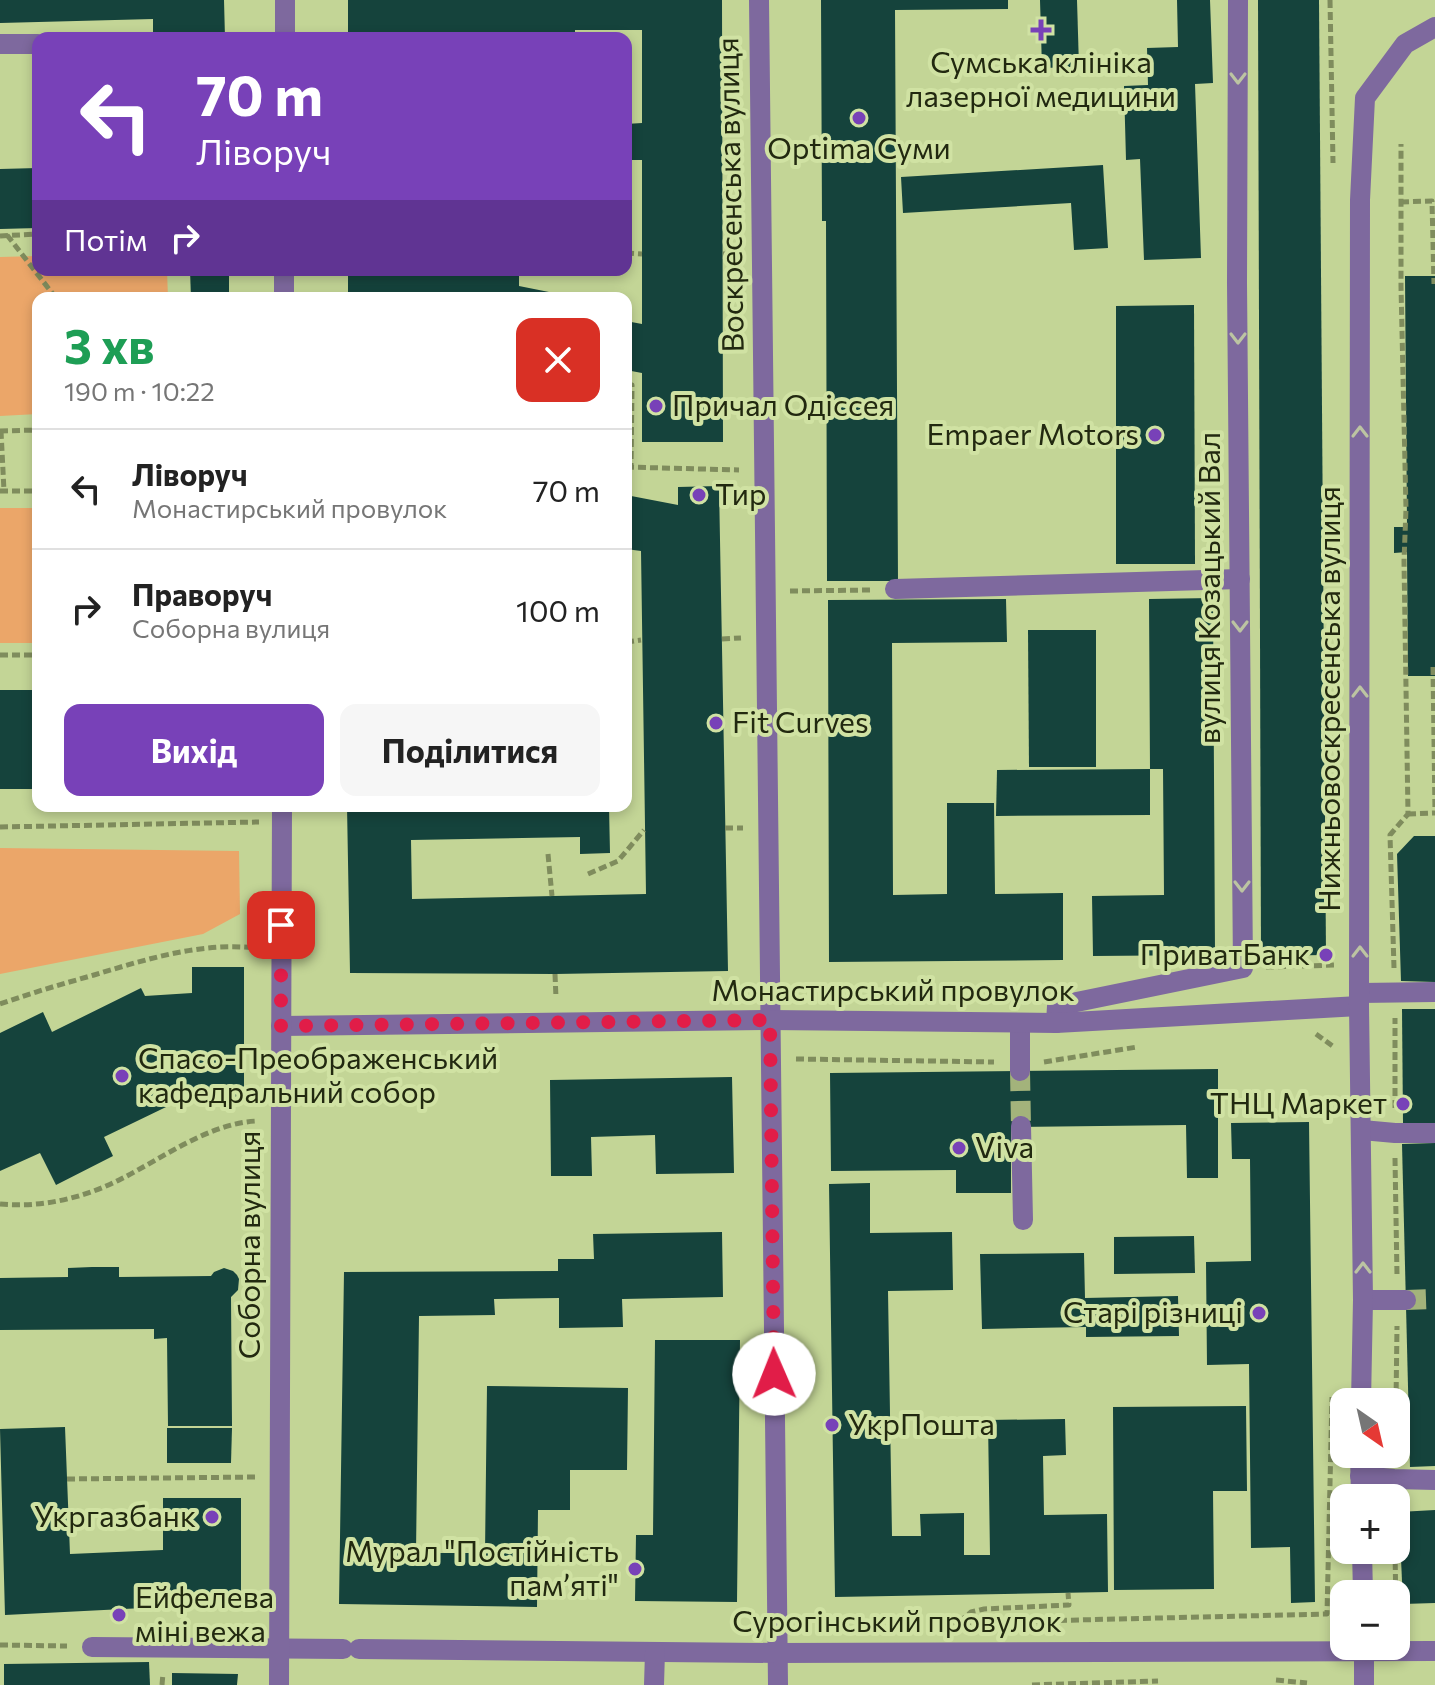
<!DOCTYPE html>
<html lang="uk">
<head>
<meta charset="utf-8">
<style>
  :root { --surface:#fff; --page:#f6f6f6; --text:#222; --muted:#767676; --line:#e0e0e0; --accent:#7841b8 }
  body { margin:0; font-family:Commissioner,sans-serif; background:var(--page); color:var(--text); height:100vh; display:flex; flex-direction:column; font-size:30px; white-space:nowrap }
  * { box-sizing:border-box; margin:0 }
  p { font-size:26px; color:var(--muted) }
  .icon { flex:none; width:44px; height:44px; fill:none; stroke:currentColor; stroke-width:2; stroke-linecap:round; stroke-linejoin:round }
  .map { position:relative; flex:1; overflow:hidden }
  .panel { position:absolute; left:32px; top:292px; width:600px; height:520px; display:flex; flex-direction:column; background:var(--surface); border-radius:16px; box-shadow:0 4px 12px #0003 }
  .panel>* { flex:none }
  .banner { position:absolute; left:32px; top:32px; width:600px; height:244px; border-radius:16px; box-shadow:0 4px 12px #0003; background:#7841b8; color:#fff; overflow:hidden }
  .needle { width:52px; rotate:146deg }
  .buttons { position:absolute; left:1330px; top:1388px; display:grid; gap:16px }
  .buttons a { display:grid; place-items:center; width:80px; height:80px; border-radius:16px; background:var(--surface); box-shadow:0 4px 12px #0003; font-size:40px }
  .pin { position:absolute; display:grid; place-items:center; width:68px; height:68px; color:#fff; margin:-34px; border-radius:16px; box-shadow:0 4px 12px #0006 }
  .me { position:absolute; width:88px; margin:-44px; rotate:359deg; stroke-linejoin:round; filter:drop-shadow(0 0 6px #0008) }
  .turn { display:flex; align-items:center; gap:28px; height:168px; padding:0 32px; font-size:36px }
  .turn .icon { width:104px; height:104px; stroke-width:2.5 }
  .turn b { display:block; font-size:56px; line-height:68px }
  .then { display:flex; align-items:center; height:76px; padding:0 32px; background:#0003; gap:16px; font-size:30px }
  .round { display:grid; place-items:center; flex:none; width:84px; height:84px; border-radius:16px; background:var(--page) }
  .headline { display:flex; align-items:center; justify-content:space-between; height:136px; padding:0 32px }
  h1 { font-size:48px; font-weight:700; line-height:60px; color:#1e9e55 }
  .button { display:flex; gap:16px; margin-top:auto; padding:16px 32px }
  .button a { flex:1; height:92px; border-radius:16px; background:var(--accent); color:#fff; font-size:32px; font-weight:700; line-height:92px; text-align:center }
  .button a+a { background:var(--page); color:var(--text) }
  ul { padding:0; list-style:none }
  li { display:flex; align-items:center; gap:24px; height:120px; padding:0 32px; border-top:2px solid var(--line) }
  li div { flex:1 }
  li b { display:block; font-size:30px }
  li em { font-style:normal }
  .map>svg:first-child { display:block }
</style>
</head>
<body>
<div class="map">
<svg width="1435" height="1685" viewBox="0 0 1435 1685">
  <rect width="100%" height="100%" fill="#c3d596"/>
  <g fill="#eba669">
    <polygon points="38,256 38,270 167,270 168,298 38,298 38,414 0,416 0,257"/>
    <rect x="0" y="508" width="38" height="135"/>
    <polygon points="0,848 239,851 240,914 203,934 0,974"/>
  </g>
  <g fill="#15433c">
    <polygon points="0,0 224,0 225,38 153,38 153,19 0,23"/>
    <polygon points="348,0 722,0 723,442 642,442 642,373 626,370 626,321 642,324 642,160 626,160 626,124 642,123 642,30 575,30 575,38 348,38"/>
    <polygon points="821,0 1008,0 1008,9 895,10 898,581 827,581 826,221 822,221"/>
    <polygon points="1040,0 1077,0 1079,67 1042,68"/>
    <polygon points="1177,0 1210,0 1213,83 1195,84 1201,258 1144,260 1140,159 1126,160 1124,86 1148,85 1147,48 1178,47"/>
    <polygon points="1258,0 1319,0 1326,955 1261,956"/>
    <polygon points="1103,165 1108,248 1074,250 1071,203 903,213 901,177"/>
    <polygon points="38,168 38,228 0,229 0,169"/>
    <polygon points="190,270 229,270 229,298 191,298"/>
    <polygon points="348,270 519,270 519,286 574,297 573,298 348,298"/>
    <polygon points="1405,276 1435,276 1435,676 1408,676 1407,552 1394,553 1394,527 1407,527"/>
    <polygon points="1194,305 1195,564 1116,564 1116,306"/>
    <polygon points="719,486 728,971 555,974 350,973 347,806 609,806 610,853 580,854 580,837 411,840 412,899 646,894 641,551 626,549 626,495 678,505 678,487"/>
    <polygon points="1213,598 1215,955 1093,956 1092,896 1164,895 1163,769 1150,769 1149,599"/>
    <polygon points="1006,599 1007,642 892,643 893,895 947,894 947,803 994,803 995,894 1063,893 1063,960 829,962 828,600"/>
    <polygon points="1028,630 1096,630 1096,767 1029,767"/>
    <rect x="0" y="690" width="38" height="99"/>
    <polygon points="1150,769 1150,815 996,816 997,770"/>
    <polygon points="1414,836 1435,836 1435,982 1401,981 1397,854"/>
    <polygon points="192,967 244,967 244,1097 192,1098 193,1094 104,1137 113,1156 56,1185 40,1153 0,1171 0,1033 43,1012 52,1032 141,988 145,996 192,993"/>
    <polygon points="1402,1009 1435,1009 1435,1123 1403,1123"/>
    <polygon points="1218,1069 1218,1178 1187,1178 1186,1125 1011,1127 1011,1193 956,1193 956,1170 831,1171 830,1073"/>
    <polygon points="732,1077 734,1173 656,1174 655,1135 591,1137 592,1176 551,1176 550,1080"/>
    <polygon points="1309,1122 1315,1602 1291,1603 1290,1547 1251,1548 1249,1364 1207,1365 1206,1262 1251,1261 1250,1159 1232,1159 1231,1123"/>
    <polygon points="1435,1143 1435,1466 1410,1467 1402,1144"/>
    <polygon points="870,1183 870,1233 952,1232 953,1290 888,1291 892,1536 921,1536 920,1514 964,1513 964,1555 990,1555 988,1420 1065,1419 1066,1455 1043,1456 1044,1515 1107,1514 1108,1592 835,1597 829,1184"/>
    <polygon points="722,1232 723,1297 622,1299 623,1327 559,1328 559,1298 494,1299 495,1315 419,1316 416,1553 485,1553 487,1386 628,1388 627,1470 570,1470 570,1510 538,1510 537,1607 339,1604 344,1272 558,1271 558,1259 594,1259 593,1234"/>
    <polygon points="1194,1236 1195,1273 1114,1274 1114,1237"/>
    <polygon points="1084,1253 1085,1298 1178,1296 1179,1336 1086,1337 1086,1327 982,1329 980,1254"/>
    <polygon points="92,1267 119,1267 119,1277 211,1276 214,1272 224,1268 233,1271 237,1275 239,1279 238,1290 231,1297 232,1426 168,1426 167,1338 154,1339 154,1329 0,1330 0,1278 68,1277 68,1268"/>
    <polygon points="655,1340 740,1340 737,1602 635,1601 636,1535 653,1535"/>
    <polygon points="1246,1406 1247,1491 1213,1491 1214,1589 1114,1590 1113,1407"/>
    <polygon points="65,1427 70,1554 163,1550 163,1498 241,1498 241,1607 163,1607 5,1615 0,1429"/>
    <polygon points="167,1428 232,1428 231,1463 167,1463"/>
    <polygon points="1435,1510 1435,1603 1403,1604 1399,1512"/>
    <polygon points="149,1662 150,1685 4,1685 4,1664"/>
    <polygon points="172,1673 238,1674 237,1685 172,1685"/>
  </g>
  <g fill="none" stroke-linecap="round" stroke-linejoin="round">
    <g stroke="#a3b37b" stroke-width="20" stroke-dasharray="20 10" stroke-linecap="butt">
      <polyline points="1020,1071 1021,1126"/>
      <polyline points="1406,1300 1435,1299"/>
    </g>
    <g stroke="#7f8c5d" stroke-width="5" stroke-dasharray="8 4" stroke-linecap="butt">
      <polyline points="1330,0 1333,163"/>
      <polyline points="1401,202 1432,201 1434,284"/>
      <polyline points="7,235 56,298"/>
      <polyline points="0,236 38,234"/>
      <polyline points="626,253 642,254"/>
      <polyline points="723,254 736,254"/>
      <polyline points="626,384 632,385 631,468"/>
      <polyline points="0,431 38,430"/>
      <polyline points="1,431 4,491"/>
      <polyline points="626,467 739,470"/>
      <polyline points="0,491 38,491"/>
      <polyline points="790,591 872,590"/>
      <polyline points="722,639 741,638"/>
      <polyline points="626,642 641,640"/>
      <polyline points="0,655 38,655"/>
      <polyline points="1433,667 1435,813"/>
      <polyline points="1408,814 1435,813"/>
      <polyline points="0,827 259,822"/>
      <polyline points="725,828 743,828"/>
      <polyline points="548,854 552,896"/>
      <polyline points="588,874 618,861 644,830"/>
      <polyline points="1266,967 1336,965"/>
      <polyline points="1394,968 1390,835 1408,814 1404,561 1406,509 1401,286 1401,144"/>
      <polyline points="555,974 556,998"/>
      <path d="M0,1004C31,993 62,984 94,975C147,959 201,942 256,948"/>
      <polyline points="1316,1034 1334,1047"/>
      <polyline points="796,1059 994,1062"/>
      <polyline points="1044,1062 1137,1047"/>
      <polyline points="1395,1108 1395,1018"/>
      <polyline points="1395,1158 1397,1276"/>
      <path d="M0,1204C41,1208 84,1198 121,1179C163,1158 209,1123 257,1121"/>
      <polyline points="1396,1402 1397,1326"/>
      <polyline points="67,1479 255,1477"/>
      <polyline points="1395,1550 1396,1612"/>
      <polyline points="959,1622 971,1612 984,1609 1069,1605 1068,1593"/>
      <polyline points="951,1623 1327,1614 1332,1397"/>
      <polyline points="0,1645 67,1646"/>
      <polyline points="1276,1680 1307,1683"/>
      <polyline points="162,1685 163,1673"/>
      <polyline points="1032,1685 1158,1681"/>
    </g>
    <g stroke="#7e699e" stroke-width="20">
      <polyline points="759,0 778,1685"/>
      <polyline points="285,38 285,0"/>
      <polyline points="0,44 38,44"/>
      <polyline points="284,298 284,270"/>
      <polyline points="895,589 1240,579"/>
      <polyline points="1360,993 1435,992"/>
      <polyline points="1020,1023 1020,1071"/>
      <polyline points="1056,1023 1057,1006 1243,968 1237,283 1238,0"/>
      <polyline points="281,1026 770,1020 1056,1023 1359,1006"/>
      <polyline points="1021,1126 1023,1220"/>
      <polyline points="1362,1130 1395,1133 1435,1133"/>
      <polyline points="1363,1300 1406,1300"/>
      <polyline points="1361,1402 1363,1300 1359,1006 1360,200 1365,98 1405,44 1435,27"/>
      <polyline points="1360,1454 1361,1498"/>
      <polyline points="1360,1476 1394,1479 1435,1480"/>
      <polyline points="1362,1550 1363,1594"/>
      <polyline points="1364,1646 1364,1685"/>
      <polyline points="92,1647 343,1649"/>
      <polyline points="359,1649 777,1653 1435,1651"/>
      <polyline points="279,1685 282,806"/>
      <polyline points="654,1685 655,1652"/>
    </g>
  </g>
  <defs><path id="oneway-chevron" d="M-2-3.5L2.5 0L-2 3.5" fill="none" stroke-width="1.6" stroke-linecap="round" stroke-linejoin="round" transform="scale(2)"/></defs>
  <g stroke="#bcc4a2">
    <use href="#oneway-chevron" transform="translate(1238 78) rotate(90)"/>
    <use href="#oneway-chevron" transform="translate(1238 338) rotate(90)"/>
    <use href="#oneway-chevron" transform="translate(1360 432) rotate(-90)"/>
    <use href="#oneway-chevron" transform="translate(1240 626) rotate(90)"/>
    <use href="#oneway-chevron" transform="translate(1360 692) rotate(-90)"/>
    <use href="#oneway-chevron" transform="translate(1242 886) rotate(90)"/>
    <use href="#oneway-chevron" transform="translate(1360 952) rotate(-90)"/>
    <use href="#oneway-chevron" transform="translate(1363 1268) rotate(-90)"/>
  </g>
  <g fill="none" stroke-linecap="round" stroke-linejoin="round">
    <polyline stroke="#e11d48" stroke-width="14" stroke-dasharray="0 25.2" points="281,925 281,1026 770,1020 774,1374"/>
  </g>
  <g fill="#7841b8" stroke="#d0e2a3" stroke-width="3">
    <path d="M1037 18h8v8h8v8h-8v8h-8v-8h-8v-8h8z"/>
    <circle cx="859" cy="118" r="8"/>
    <circle cx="656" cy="406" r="8"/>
    <circle cx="1155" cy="435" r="8"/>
    <circle cx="699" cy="495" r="8"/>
    <circle cx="716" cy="723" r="8"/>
    <circle cx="1326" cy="955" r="8"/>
    <circle cx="122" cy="1076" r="8"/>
    <circle cx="1403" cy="1104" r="8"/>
    <circle cx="959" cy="1148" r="8"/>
    <circle cx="1259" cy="1313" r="8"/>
    <circle cx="832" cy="1425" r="8"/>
    <circle cx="212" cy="1517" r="8"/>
    <circle cx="635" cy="1569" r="8"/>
    <circle cx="119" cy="1615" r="8"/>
  </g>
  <g text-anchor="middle" stroke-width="8" stroke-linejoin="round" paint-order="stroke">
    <g font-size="30" fill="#222910" stroke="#d0e2a3" text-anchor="start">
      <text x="1041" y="73" text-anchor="middle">Сумська клініка<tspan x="1041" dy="34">лазерної медицини</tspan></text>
      <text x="859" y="159" text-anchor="middle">Optima Суми</text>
      <text x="672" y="416">Причал Одіссея</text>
      <text x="1139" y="445" text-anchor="end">Empaer Motors</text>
      <text x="715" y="505">Тир</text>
      <text x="732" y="733">Fit Curves</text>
      <text x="1310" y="965" text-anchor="end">ПриватБанк</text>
      <text x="138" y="1069">Спасо-Преображенський<tspan x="138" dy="34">кафедральний собор</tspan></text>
      <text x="1387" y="1114" text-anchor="end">ТНЦ Маркет</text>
      <text x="975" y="1158">Viva</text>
      <text x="1243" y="1323" text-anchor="end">Старі різниці</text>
      <text x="848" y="1435">УкрПошта</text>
      <text x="196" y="1527" text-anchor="end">Укргазбанк</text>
      <text x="619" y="1562" text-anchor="end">Мурал "Постійність<tspan x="619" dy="34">пам’яті"</tspan></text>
      <text x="135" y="1608">Ейфелева<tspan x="135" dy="34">міні вежа</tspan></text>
    </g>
    <g font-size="30" fill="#222910" stroke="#d0e2a3">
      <text transform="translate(731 195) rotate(-91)" y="10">Воскресенська вулиця</text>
      <text transform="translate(1210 588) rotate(-90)" y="10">вулиця Козацький Вал</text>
      <text transform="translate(1330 699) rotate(-90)" y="10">Нижньовоскресенська вулиця</text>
      <text x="893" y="1001">Монастирський провулок</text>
      <text transform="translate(250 1245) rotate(-90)" y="10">Соборна вулиця</text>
      <text x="897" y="1632">Сурогінський провулок</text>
    </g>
  </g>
</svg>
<div class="buttons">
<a><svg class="needle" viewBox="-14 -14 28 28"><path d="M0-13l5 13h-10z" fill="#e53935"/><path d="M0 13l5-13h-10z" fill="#767676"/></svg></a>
<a>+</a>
<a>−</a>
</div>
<div class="pin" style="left:281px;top:925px;background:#d93025"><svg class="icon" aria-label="arrive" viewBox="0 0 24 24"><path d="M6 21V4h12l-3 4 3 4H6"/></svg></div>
<svg class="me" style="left:774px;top:1374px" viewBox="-20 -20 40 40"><circle r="19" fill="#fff"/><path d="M0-13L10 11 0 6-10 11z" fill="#e11d48"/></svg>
<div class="banner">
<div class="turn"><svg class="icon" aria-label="left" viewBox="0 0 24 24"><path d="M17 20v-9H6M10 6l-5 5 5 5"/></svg><div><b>70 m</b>Ліворуч</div></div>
<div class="then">Потім<svg class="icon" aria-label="right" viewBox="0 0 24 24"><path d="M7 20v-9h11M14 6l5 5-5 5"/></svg></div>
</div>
<section class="panel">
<div class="headline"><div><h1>3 хв</h1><p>190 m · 10:22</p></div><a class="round" style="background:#d93025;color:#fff"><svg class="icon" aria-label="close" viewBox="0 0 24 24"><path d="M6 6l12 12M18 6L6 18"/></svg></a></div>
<ul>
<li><svg class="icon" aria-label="left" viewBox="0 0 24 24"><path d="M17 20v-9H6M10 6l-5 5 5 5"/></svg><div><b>Ліворуч</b><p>Монастирський провулок</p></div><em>70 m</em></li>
<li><svg class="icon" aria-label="right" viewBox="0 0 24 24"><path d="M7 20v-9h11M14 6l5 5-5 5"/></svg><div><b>Праворуч</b><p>Соборна вулиця</p></div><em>100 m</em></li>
</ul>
<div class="button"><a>Вихід</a><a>Поділитися</a></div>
</section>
</div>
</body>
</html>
